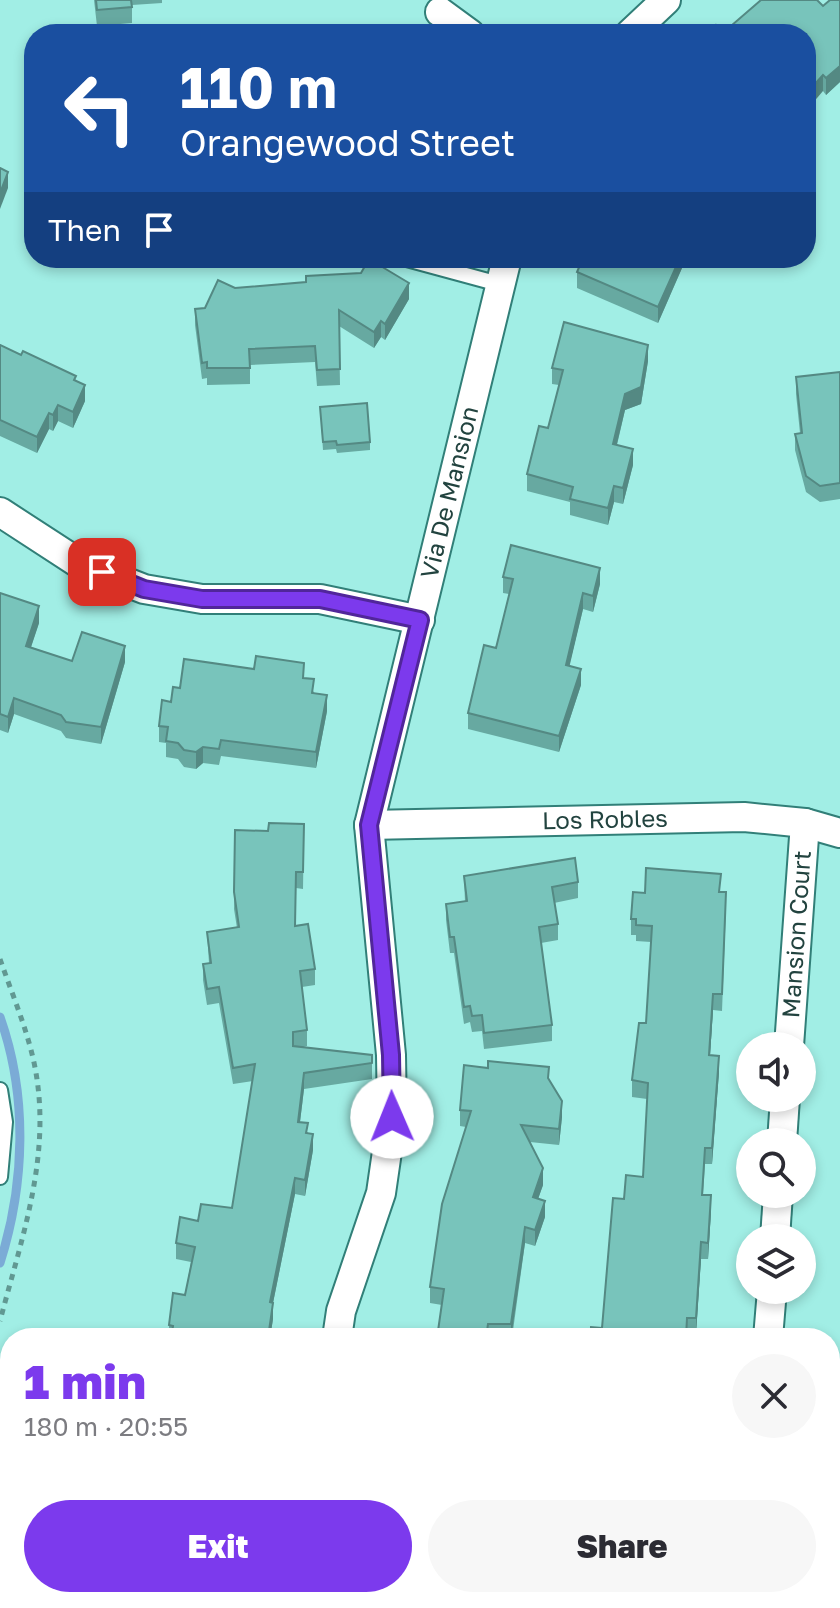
<!DOCTYPE html>
<html lang="en">
<head>
<meta charset="utf-8">
<style>
  :root { --surface:#fff; --page:#f7f7f7; --text:#2b2b33; --muted:#7c7c81; --accent:#7c3aed }
  body { margin:0; font-family:"Golos Text",sans-serif; background:var(--page); color:var(--text); height:100vh; display:flex; flex-direction:column; font-size:30px; white-space:nowrap }
  * { box-sizing:border-box; margin:0 }
  p { font-size:26px; color:var(--muted) }
  .icon { flex:none; width:44px; height:44px; fill:none; stroke:currentColor; stroke-width:2; stroke-linecap:round; stroke-linejoin:round }
  .map { position:relative; flex:1; overflow:hidden }
  .panel { position:absolute; left:0px; top:1328px; width:840px; height:280px; display:flex; flex-direction:column; background:var(--surface); border-radius:32px 32px 0 0; box-shadow:0 4px 12px #0003 }
  .panel>* { flex:none }
  .hud { position:absolute; left:24px; top:24px; width:792px; height:244px; border-radius:32px; box-shadow:0 4px 12px #0003; background:#1a4fa0; color:#fff; overflow:hidden }
  .tools { position:absolute; left:736px; top:1032px; display:grid; gap:16px }
  .tools a { display:grid; place-items:center; width:80px; height:80px; border-radius:50%; background:var(--surface); box-shadow:0 4px 12px #0003; font-size:40px }
  .pin { position:absolute; display:grid; place-items:center; width:68px; height:68px; color:#fff; margin:-34px; border-radius:16px; box-shadow:0 4px 12px #0006 }
  .me { position:absolute; width:88px; margin:-44px; rotate:359deg; stroke-linejoin:round; filter:drop-shadow(0 0 6px #0008) }
  .turn { display:flex; align-items:center; gap:28px; height:168px; padding:0 24px; font-size:36px }
  .turn .icon { width:104px; height:104px; stroke-width:2.5 }
  .turn b { display:block; font-size:56px; line-height:68px }
  .then { display:flex; align-items:center; height:76px; padding:0 24px; background:#0003; gap:16px; font-size:30px }
  .round { display:grid; place-items:center; flex:none; width:84px; height:84px; border-radius:42px; background:var(--page) }
  .summary { display:flex; align-items:center; justify-content:space-between; height:136px; padding:0 24px }
  h1 { font-size:48px; font-weight:800; line-height:60px; color:var(--accent) }
  .button { display:flex; gap:16px; margin-top:auto; padding:16px 24px }
  .button a { flex:1; height:92px; border-radius:48px; background:var(--accent); color:#fff; font-size:32px; font-weight:800; line-height:92px; text-align:center }
  .button a+a { background:var(--page); color:var(--text) }
  .map>svg:first-child { display:block }
</style>
</head>
<body>
<div class="map">
<svg width="840" height="1608" viewBox="0 0 840 1608">
  <rect width="100%" height="100%" fill="#a1eee5"/>
  <g fill="none" stroke-linecap="round" stroke-linejoin="round">
    <path stroke="#7babd6" stroke-width="9" d="M0,1017C28,1096 25,1184 0,1263"/>
    <defs>
      <g id="lane">
        <polyline points="403,258 499,284"/>
        <polyline points="0,1090 5,1122 0,1177"/>
      </g>
      <g id="street">
        <polyline points="440,12 470,34"/>
        <polyline points="630,34 666,0"/>
        <polyline points="0,512 80,564 144,589 202,599 320,599 420,620"/>
        <path id="s1" d="M369,825L744,817L805,823L840,833"/>
        <path id="s2" d="M789,1046L805,823"/>
        <polyline points="782,1142 785,1098"/>
        <polyline points="775,1238 778,1194"/>
        <path id="s3" d="M337,1338L341,1311L381,1193L392,1117L391,1055L369,825L507,258"/>
        <polyline points="768,1338 772,1290"/>
        <polyline points="334,1608 335,1598"/>
      </g>
    </defs>
    <use href="#lane" stroke="#317f78" stroke-width="18"/>
    <use href="#street" stroke="#317f78" stroke-width="32"/>
    <path stroke="#619892" stroke-width="5" stroke-dasharray="6 6" stroke-linecap="butt" d="M0,959C11,991 25,1024 33,1058C54,1149 23,1233 0,1321"/>
    <use href="#lane" stroke="#fff" stroke-width="14"/>
    <use href="#street" stroke="#fff" stroke-width="28"/>
  </g>
  <g fill="#67a9a1">
    <polygon points="94,0 162,0 162,3 132,5 132,23 97,26"/>
    <polygon points="840,0 840,82 826,95 823,91 724,32 823,6"/>
    <polygon points="682,258 682,268 658,323 577,288 577,272"/>
    <polygon points="235,288 409,299 385,340 381,337 374,348 339,326 340,385 317,386 315,362 250,365 250,384 207,385 207,378 202,379 195,325 195,309 205,308"/>
    <polygon points="0,345 76,380 85,401 73,428 58,421 53,431 49,429 37,453 0,436"/>
    <polygon points="648,361 641,404 625,410 617,445 633,465 623,504 614,502 608,525 570,515 570,502 527,491 527,474 548,428 559,385 552,384 552,368"/>
    <polygon points="840,372 840,499 820,502 806,492 795,450 795,434 800,433 796,394 796,377"/>
    <polygon points="320,407 370,442 370,450 337,453 336,449 323,450"/>
    <polygon points="503,577 600,584 593,612 583,609 569,666 581,685 559,752 468,729 468,713 496,648 509,594 503,593"/>
    <polygon points="0,593 39,623 31,647 72,661 125,662 101,744 66,738 61,731 14,714 8,733 0,730"/>
    <polygon points="304,678 327,711 316,768 221,756 219,765 203,763 196,769 184,767 178,759 166,757 166,743 159,742 159,726 171,702 180,688"/>
    <polygon points="304,824 303,889 296,888 296,926 315,969 315,985 302,987 307,1030 307,1046 303,1047 372,1055 372,1079 304,1089 300,1122 308,1133 313,1150 305,1196 295,1194 273,1303 273,1319 270,1338 169,1338 169,1325 185,1295 191,1262 176,1259 176,1243 198,1221 232,1208 253,1081 233,1084 219,1003 207,1005 203,980 203,964 209,963 207,932 237,928 234,909 235,830 268,831"/>
    <polygon points="464,876 578,882 578,898 554,903 558,924 558,940 541,943 552,1025 552,1041 484,1049 482,1031 472,1032 470,1022 464,1024 454,953 450,953 446,920 446,904 465,902"/>
    <polygon points="720,892 726,908 722,1011 713,1010 710,1055 719,1072 712,1164 705,1164 703,1195 711,1211 708,1259 701,1259 696,1334 602,1328 624,1199 643,1177 647,1099 632,1097 632,1080 646,1023 651,942 636,941 636,935 631,935 631,919 645,893"/>
    <polygon points="488,1061 549,1080 562,1117 559,1145 530,1142 543,1185 538,1199 545,1217 535,1246 525,1243 512,1338 433,1338 437,1338 442,1305 430,1303 430,1287 466,1127 460,1126 460,1110 488,1067"/>
    <polygon points="840,1479 840,1543 830,1538 830,1498"/>
    <polygon points="181,1598 268,1598 267,1608 197,1608 198,1600"/>
    <polygon points="651,1598 750,1598 694,1601 692,1608 651,1608"/>
    <polygon points="782,1598 814,1598 814,1599 782,1601"/>
  </g>
  <g fill="#548983">
    <polygon points="840,66 840,82 826,95 826,78"/>
    <polygon points="823,75 823,91 806,111 806,94"/>
    <polygon points="8,172 8,188 0,209 0,193"/>
    <polygon points="680,258 682,258 682,268 658,323 658,307"/>
    <polygon points="409,283 409,299 385,340 385,324"/>
    <polygon points="381,321 381,337 374,348 374,332"/>
    <polygon points="648,345 648,361 641,404 625,410 613,460 613,444 625,394"/>
    <polygon points="85,385 85,401 73,428 73,412"/>
    <polygon points="58,405 58,421 53,431 53,415"/>
    <polygon points="49,413 49,429 37,453 37,437"/>
    <polygon points="633,449 633,465 623,504 623,488"/>
    <polygon points="614,486 614,502 608,525 608,508"/>
    <polygon points="600,568 600,584 593,612 593,596"/>
    <polygon points="583,593 583,609 566,681 566,665"/>
    <polygon points="39,606 39,623 26,662 26,646"/>
    <polygon points="125,646 125,662 101,744 101,727"/>
    <polygon points="581,669 581,685 559,752 559,736"/>
    <polygon points="327,695 327,711 316,768 316,752"/>
    <polygon points="14,698 14,714 8,733 8,717"/>
    <polygon points="203,747 203,763 196,769 196,752"/>
    <polygon points="713,994 713,1010 709,1071 709,1055"/>
    <polygon points="719,1056 719,1072 712,1164 712,1148"/>
    <polygon points="304,1073 304,1089 298,1138 298,1122"/>
    <polygon points="562,1101 562,1117 559,1145 559,1129"/>
    <polygon points="313,1134 313,1150 305,1196 305,1180"/>
    <polygon points="543,1168 543,1185 533,1213 533,1197"/>
    <polygon points="295,1178 295,1194 273,1303 273,1319 270,1338 268,1338 270,1302"/>
    <polygon points="711,1195 711,1211 708,1259 708,1243"/>
    <polygon points="545,1201 545,1217 535,1246 535,1230"/>
    <polygon points="525,1227 525,1243 511,1338 511,1324"/>
    <polygon points="701,1242 701,1259 696,1334 696,1318"/>
    <polygon points="691,1598 694,1598 692,1608 690,1608"/>
  </g>
  <g fill="#78c4bb" stroke="#548983" stroke-width="2">
    <polygon points="96,0 131,0 132,7 97,10"/>
    <polygon points="761,0 817,0 823,6 830,0 840,0 840,66 826,78 823,75 806,94 806,34 708,34 716,25 724,32"/>
    <polygon points="345,30 348,34 339,34"/>
    <polygon points="0,168 8,172 0,193"/>
    <polygon points="583,258 680,258 658,307 577,272"/>
    <polygon points="369,259 409,283 385,324 381,321 374,332 339,310 340,369 317,370 315,346 249,349 250,368 207,368 207,362 202,363 195,309 205,308 218,280 235,288 306,282 306,276 361,273"/>
    <polygon points="564,322 648,345 641,387 625,394 613,444 633,449 623,488 614,486 608,508 570,499 573,487 527,474 539,426 548,428 563,370 552,368"/>
    <polygon points="0,345 21,355 23,351 76,376 74,380 85,385 73,412 58,405 53,415 49,413 37,437 0,420"/>
    <polygon points="840,372 840,483 820,486 806,476 795,434 802,433 796,377"/>
    <polygon points="367,403 370,442 337,445 336,441 323,442 320,407"/>
    <polygon points="511,545 600,568 593,596 583,593 566,665 581,669 559,736 468,713 484,645 496,648 513,579 503,577"/>
    <polygon points="0,593 39,606 26,646 72,661 82,632 125,646 101,727 66,722 61,715 14,698 8,717 0,714"/>
    <polygon points="256,656 304,663 303,678 314,679 312,693 327,695 316,752 221,740 219,749 203,747 196,752 184,750 178,743 166,741 168,727 159,726 162,700 171,702 173,687 180,688 184,659 254,669"/>
    <polygon points="269,823 304,824 303,872 296,872 295,926 308,924 315,969 300,971 307,1030 293,1032 293,1046 372,1055 372,1063 304,1073 298,1122 308,1123 306,1133 313,1134 305,1180 295,1178 270,1302 273,1303 268,1338 171,1338 173,1326 169,1325 173,1293 185,1295 195,1247 176,1243 180,1217 198,1221 201,1204 232,1208 255,1064 233,1068 219,987 207,989 203,964 211,963 207,932 239,927 234,892 235,830 268,831"/>
    <polygon points="575,858 578,882 552,887 558,924 539,927 552,1025 484,1033 482,1015 472,1016 470,1006 464,1007 454,937 450,937 446,904 467,901 464,876"/>
    <polygon points="646,868 721,874 719,892 726,892 722,994 713,994 709,1055 719,1056 712,1148 705,1148 702,1195 711,1195 708,1243 701,1242 696,1318 687,1318 686,1338 590,1338 591,1327 602,1328 613,1198 624,1199 626,1175 643,1177 648,1083 632,1080 639,1023 646,1023 652,926 636,925 636,919 631,919 633,892 645,893"/>
    <polygon points="488,1061 549,1067 548,1078 562,1101 559,1129 521,1125 543,1168 533,1197 545,1201 535,1230 525,1227 511,1324 488,1324 486,1338 433,1338 437,1338 444,1289 430,1287 442,1204 471,1111 460,1110 464,1065 488,1068"/>
    <polygon points="840,1479 840,1526 830,1522 830,1498"/>
    <polygon points="198,1598 266,1598 265,1607 259,1607 259,1608 197,1608"/>
    <polygon points="407,1598 508,1598 507,1608 406,1608"/>
    <polygon points="653,1598 691,1598 690,1605"/>
  </g>
  <g fill="none" stroke-linecap="round" stroke-linejoin="round">
    <defs>
      <polyline id="route" points="102,572 144,589 202,599 320,599 420,620 369,825 391,1055 392,1117"/>
    </defs>
    <use href="#route" stroke="#51269a" stroke-width="20"/>
    <use href="#route" stroke="#7c3aed" stroke-width="14"/>
  </g>
  <g text-anchor="middle" stroke-width="7" stroke-linejoin="round" paint-order="stroke">
    <g font-size="24" fill="#22433f" stroke="#a1eee5">
      <text dy="8" stroke="none"><textPath href="#s3" startOffset="864">Via De Mansion</textPath></text>
      <text dy="8" stroke="none"><textPath href="#s1" startOffset="236">Los Robles</textPath></text>
      <text dy="8" stroke="none"><textPath href="#s2" startOffset="112">Mansion Court</textPath></text>
    </g>
  </g>
</svg>
<div class="tools">
<a><svg class="icon" aria-label="sound" viewBox="0 0 24 24"><path d="M4 9h4l5-4v14l-5-4H4zM17 9q2 3 0 6"/></svg></a>
<a><svg class="icon" aria-label="search" viewBox="0 0 24 24"><circle cx="10" cy="10" r="6"/><path d="M15 15l6 6"/></svg></a>
<a><svg class="icon" aria-label="layers" viewBox="0 0 24 24"><path d="M12 4l9 5-9 5-9-5zM3 14l9 5 9-5"/></svg></a>
</div>
<div class="pin" style="left:102px;top:572px;background:#d93025"><svg class="icon" aria-label="arrive" viewBox="0 0 24 24"><path d="M6 21V4h12l-3 4 3 4H6"/></svg></div>
<svg class="me" style="left:392px;top:1117px" viewBox="-20 -20 40 40"><circle r="19" fill="#fff"/><path d="M0-13L10 11 0 6-10 11z" fill="#7c3aed"/></svg>
<div class="hud">
<div class="turn"><svg class="icon" aria-label="left" viewBox="0 0 24 24"><path d="M17 20v-9H6M10 6l-5 5 5 5"/></svg><div><b>110 m</b>Orangewood Street</div></div>
<div class="then">Then<svg class="icon" aria-label="arrive" viewBox="0 0 24 24"><path d="M6 21V4h12l-3 4 3 4H6"/></svg></div>
</div>
<section class="panel">
<div class="summary"><div><h1>1 min</h1><p>180 m · 20:55</p></div><a class="round"><svg class="icon" aria-label="close" viewBox="0 0 24 24"><path d="M6 6l12 12M18 6L6 18"/></svg></a></div>
<div class="button"><a>Exit</a><a>Share</a></div>
</section>
</div>
</body>
</html>
